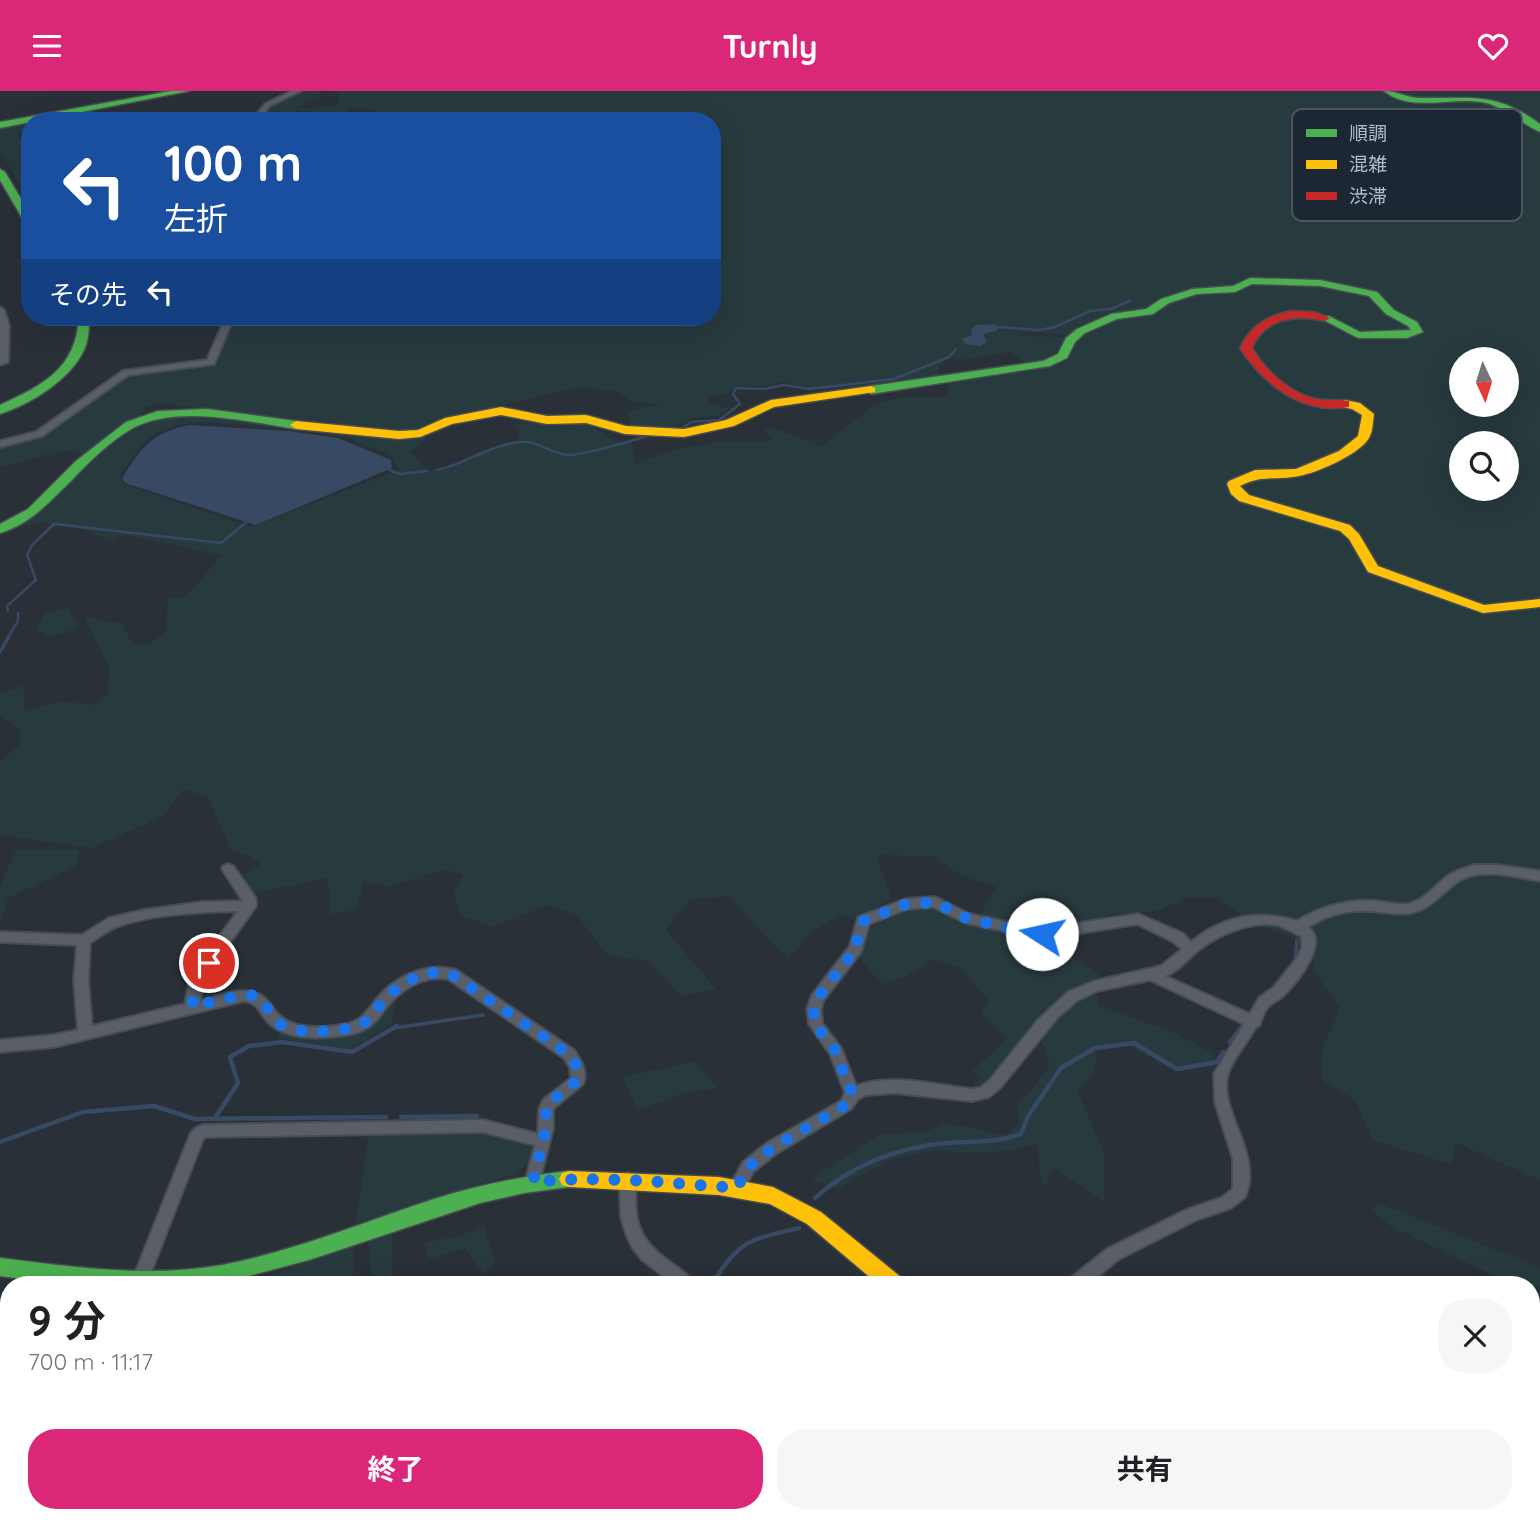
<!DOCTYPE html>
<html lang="ja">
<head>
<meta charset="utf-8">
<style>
  :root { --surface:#fff; --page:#f6f6f6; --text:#202124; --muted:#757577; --accent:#db2777 }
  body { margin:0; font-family:Quicksand,"Noto Sans JP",sans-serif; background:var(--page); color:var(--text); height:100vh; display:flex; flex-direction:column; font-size:26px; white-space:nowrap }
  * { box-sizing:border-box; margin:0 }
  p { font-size:23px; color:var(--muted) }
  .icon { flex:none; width:38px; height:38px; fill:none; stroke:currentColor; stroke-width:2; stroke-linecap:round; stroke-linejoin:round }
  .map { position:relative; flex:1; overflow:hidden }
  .side { position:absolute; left:0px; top:1185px; width:1540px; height:247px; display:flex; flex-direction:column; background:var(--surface); border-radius:28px 28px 0 0; box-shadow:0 7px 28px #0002 }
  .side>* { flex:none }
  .guide { position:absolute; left:21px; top:21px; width:700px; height:214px; border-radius:28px; box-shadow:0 7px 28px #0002; background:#1a4fa0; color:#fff; overflow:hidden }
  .needle { width:46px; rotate:176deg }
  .controls { position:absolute; left:1449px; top:256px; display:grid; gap:14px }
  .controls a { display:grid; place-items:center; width:70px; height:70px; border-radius:50%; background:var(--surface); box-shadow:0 7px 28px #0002; font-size:35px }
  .pin { position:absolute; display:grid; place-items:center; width:60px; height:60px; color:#fff; margin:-30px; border:4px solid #fff; border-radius:50%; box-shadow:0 2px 7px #0007 }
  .me { position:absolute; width:77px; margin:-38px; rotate:280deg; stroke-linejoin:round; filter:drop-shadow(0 0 5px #0008) }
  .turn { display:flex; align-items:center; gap:24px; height:147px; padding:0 28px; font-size:32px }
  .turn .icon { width:91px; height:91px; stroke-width:2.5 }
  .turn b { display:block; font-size:49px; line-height:60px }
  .then { display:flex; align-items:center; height:66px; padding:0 28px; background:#0003; gap:14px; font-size:26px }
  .round { display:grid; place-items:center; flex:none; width:74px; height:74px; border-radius:28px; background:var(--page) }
  .overview { display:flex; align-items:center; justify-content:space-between; height:119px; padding:0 28px }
  h1 { font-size:42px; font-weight:700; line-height:52px }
  .action { display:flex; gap:14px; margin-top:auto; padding:14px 28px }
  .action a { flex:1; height:80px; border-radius:28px; background:var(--accent); color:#fff; font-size:28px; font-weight:700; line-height:80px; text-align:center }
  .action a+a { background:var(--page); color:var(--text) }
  header { display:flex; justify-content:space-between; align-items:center; height:91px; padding:0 28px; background:var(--accent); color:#fff; font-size:32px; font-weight:700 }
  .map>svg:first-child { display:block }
</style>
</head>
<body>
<header><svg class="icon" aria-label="menu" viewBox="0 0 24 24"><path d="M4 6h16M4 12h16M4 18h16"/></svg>Turnly<svg class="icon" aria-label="heart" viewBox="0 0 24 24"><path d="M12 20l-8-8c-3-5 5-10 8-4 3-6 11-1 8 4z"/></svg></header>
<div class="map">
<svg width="1540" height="1430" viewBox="0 0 1540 1430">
  <rect width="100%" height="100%" fill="#2a3038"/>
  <g fill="#273a3e" fill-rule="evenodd">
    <path d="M302,0H321L317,7L306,8L302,17L337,15L340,4L334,0H1540V1089L1456,1052L1451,1073L1372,1049L1355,1009L1321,988L1323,956L1340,918L1313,878L1315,853L1253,833L1218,806H1189L1158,820L1105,824L1065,862L1098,882V914L1172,941L1215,963L1213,976L1175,980L1129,955L1096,960L1095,983L1077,998L1104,1063V1111L1053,1077L1047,1094L1041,1091L1037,1052L1006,1060L958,1062L935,1059L892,1068L837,1098L811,1088L880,1043L925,1041L945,1032L1006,1044L1020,1031L1016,1013L1030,1001L1050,974L1034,930L984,996L968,999L982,986L972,980L1007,948L981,922L989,911L961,877L933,868C922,877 894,896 880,889C872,884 866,874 860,867L870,836L911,818L932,817L973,834L997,796L960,784L933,765L876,764L892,808L852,828L840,824L811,842L788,868L728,805L689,809L666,839L716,898L682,905L648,870L607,864L577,824L547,814L492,836L461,824L454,803L464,783L444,779L390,795L364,791L356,819L330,823L328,787L255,802L241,785L261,773L247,764L231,759L208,706L184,698L163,725L92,757L0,744V671L19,654L21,639L0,626V603L23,594L25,621L59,610L93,614L107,605L110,578L84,526L123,533L131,552L149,553L166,541L168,506L185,507L222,464L124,444L110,451L92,441L44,431L23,435L0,445L35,423L92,364L136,335L171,326L205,324L206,318L162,312L146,315L139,326L83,365L76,359L52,362L0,377V356L43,344L129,281L213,275L236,226H712V30H322L376,20L353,17L340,24L321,26L295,19V24L310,30H263L261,27L271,14ZM1029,241L1070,244L1076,252L1065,269L948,291L947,306H901L873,315L821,355L769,335L763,339L773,347C759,354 746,349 731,350C692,354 671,359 636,373L632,352L616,350L583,330L513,333L519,337V348L469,364L452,375L428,379L410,361L425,350L428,335L451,326L575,297L616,299L632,311L662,313L627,321L632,336L672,337L693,327L717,325L729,318L707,310L712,305L728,303L738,295H767L784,290L809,300L888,292L939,284V275L953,266L960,269L1011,261L1026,274L1056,267L1068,246L1017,245ZM1461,268H1507V313H1461ZM203,331L299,338L340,344L391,364L398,379L252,436L123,393L120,386C145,346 153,335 203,331ZM1461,352H1507V397H1461Z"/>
    <polygon points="30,31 30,39 17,43 30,63 30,111 0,60 0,37"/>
    <polygon points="68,517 80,536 49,546 36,538 44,523"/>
    <polygon points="16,759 79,759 76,775 8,807 0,834 0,795"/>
    <polygon points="396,907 392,932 349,959 277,947 280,938 356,940"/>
    <polygon points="694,971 718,997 683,1002 638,1020 622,986"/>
    <polygon points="488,1041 526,1050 532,1058 529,1072 517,1082 355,1133 369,1045"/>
    <polygon points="1379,1112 1540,1177 1540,1196 1512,1193 1390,1135 1371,1118"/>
    <polygon points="484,1134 495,1171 484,1183 465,1157 429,1168 424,1152 459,1145"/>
    <polygon points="392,1142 393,1193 373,1193 368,1151"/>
    <polygon points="354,1154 353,1190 340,1194 243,1194"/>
  </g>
  <g fill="#384963">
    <polygon points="995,233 999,236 996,240 983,243 987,251 980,255 965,253 962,248 972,244 971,238 976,234"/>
    <path d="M189,334L289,340L338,347L391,369L392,377L256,434L125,392L122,387C143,355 150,343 189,334Z"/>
  </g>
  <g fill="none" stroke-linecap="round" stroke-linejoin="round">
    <g stroke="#384963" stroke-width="2.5">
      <polyline points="999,236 1039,239 1055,236 1090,220 1111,218 1130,210"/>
      <polyline points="684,336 691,331 719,329 740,313 733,303 736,297 764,298 784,294 809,298 894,288 949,266 956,258"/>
      <polyline points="384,377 400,383 427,380"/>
      <path d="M437,379C466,373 490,354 520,351C537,349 550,362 567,364C579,365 638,349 651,343"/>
      <polyline points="8,520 7,515 36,489 27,464 32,454 54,433 221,452 249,429"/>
      <polyline points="7,548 18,530 18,522"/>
    </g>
    <g stroke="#384963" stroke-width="3.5">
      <polyline points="0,561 8,547"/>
      <polyline points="1280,889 1295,869 1297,849"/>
      <polyline points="1252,920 1258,909 1268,900"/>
      <polyline points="394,937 483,924"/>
      <polyline points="1240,937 1242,935"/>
    </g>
    <g stroke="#384963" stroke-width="4.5">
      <polyline points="1230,951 1242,935"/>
      <polyline points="401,1026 477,1025"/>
      <polyline points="215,1027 238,992 230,966 249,955 282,951 352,961 397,935"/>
      <polyline points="0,1051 83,1021 154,1015 195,1028 386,1026"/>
      <path d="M815,1107C851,1074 898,1056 947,1052C973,1050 996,1052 1021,1043L1028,1025L1061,977L1095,957L1134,952L1177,978L1217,971L1223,961"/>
      <path d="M712,1194C737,1149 752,1148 799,1137"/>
      <polyline points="553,1423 553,1430"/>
      <polyline points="1067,1423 1068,1430"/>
    </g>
    <defs>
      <g id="street">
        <polygon points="292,0 301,0 269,15 262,27 263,30 256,30 254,27 265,13"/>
        <polygon points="0,216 4,219 9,234 8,271 0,274"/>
        <polygon points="83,226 102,226 86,231 82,228"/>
        <polygon points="226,226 234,226 214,273 128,284 42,345 0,356 0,350 36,341 123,280 207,269"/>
        <path d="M228,773L233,775L255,806L256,809V815L203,889L200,910C215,906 236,897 252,901C268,904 269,915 279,924C296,940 326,937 347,933C365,929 370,914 382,902C400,883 430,871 456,879L574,959C581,970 588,980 583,993L553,1018V1038L538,1096L533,1098L528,1096L525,1091L535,1054L483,1041L206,1046L203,1048L146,1194H134L132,1190L190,1044C193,1038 197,1036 203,1034L483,1029L538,1043L539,1018L544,1008L571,987L570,977L564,967L448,888C426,884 405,896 390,912C383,920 378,930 369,936C360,942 349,944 339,945C317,948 289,948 271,934C260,925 260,912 244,910L54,956L0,961V949L54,944L78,939L74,890L77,854L0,851V841L82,844L109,827L144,819L202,811L243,810L222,778L223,775ZM238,820L191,884L185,913L92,935L88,890L90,852C99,846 109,838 119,835C152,823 203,821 238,820Z"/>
        <path d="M1474,774H1497L1540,780V790C1514,786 1479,775 1456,792C1441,803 1431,817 1412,822C1401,824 1390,822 1380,821C1354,817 1330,822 1308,836C1330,852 1296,893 1282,906C1278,909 1272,912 1268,916C1264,921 1261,929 1259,935L1256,936C1248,950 1233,968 1228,983C1217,1019 1264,1064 1245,1106L1231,1117L1196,1129L1119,1168L1087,1194H1066L1068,1189L1107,1158L1186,1119L1221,1107L1233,1098V1068L1215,1011L1214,983L1244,933L1150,889L1097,900L1078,909L1058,926L1000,997L989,1006L972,1010L895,1002L866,1004L858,1008L851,1018L777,1062L753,1081L742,1102L737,1104L732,1102L729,1097L743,1071L767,1052L841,1010L845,1002L830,963L809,933L807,918L812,904L850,855L858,826L906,808L935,806L969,823L1042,838L1138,823L1182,842L1191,851C1223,825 1258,818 1297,830C1321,815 1348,808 1376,810C1388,811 1402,816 1414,811C1428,806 1437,792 1449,784C1457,779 1465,777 1474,774ZM933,816L966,832L1042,848L1137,833L1172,850L1182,858L1161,875L1095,890L1068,901L1038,929L990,989L980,997L972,998C936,994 891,982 856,995L841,957L822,932L821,918L823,910L861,861L869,833L907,818ZM1262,833L1278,834L1301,845L1302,856L1297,867L1273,897L1259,907L1250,923L1165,885C1179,880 1186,870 1196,861C1216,845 1237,836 1262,833Z"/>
        <path d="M628,1082L633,1084L636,1089C634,1129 636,1147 670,1171C679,1178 690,1184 695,1194H675L642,1169L632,1156L626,1143L621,1126L620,1098L623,1084Z"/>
        <polygon points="9,1281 9,1297 0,1298 0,1282"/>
        <polygon points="111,1423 129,1423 127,1430 109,1430"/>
        <polygon points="1068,1423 1086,1423 1088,1430 1070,1430"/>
        <polygon points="1292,1423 1310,1423 1311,1430 1293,1430"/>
      </g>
      <g id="fast">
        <polygon points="171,0 189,0 0,37 0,31"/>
        <path d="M1384,0C1397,0 1407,7 1421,7C1472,8 1495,0 1540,33V41C1521,32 1507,18 1486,12C1453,4 1413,23 1384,0Z"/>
        <polygon points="0,78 5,81 30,123 30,135 25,132 0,89"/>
        <polygon points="1250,187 1320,189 1377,201 1394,219 1417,231 1423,241 1407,247 1358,247 1320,227 1329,225 1360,241 1411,239 1408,235 1386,223 1369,205 1320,195 1252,193 1235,201 1197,203 1169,212 1153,223 1117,228 1085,242 1075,251 1067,267 1050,275 871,303 865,299 871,295 1043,270 1058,263 1066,247 1077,238 1111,223 1146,218 1161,208 1192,198 1233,195"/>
        <path d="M79,226H89C89,238 89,248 84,259C70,289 31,313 0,323V314C43,294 76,278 79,226Z"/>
        <path d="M207,318L296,330L302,334L296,338C248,331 178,313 133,337C110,350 90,370 72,389C50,410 31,433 0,442V433L28,418L76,370L126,331L158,320Z"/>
        <path d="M569,1080L576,1082L579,1088L576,1094L569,1096L524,1102L480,1112L309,1169L222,1192L68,1194L0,1185V1167C73,1176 148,1187 222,1174C295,1160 364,1131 434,1108C479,1094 523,1085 569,1080Z"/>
      </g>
      <g id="slow">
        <polygon points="871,295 875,297 875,301 774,316 734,335 684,346 625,343 586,332 547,333 501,324 452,333 420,346 399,348 296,338 290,334 296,330 399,340 418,339 445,327 501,316 547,325 586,324 626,335 684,338 726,329 771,309"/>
        <path d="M1345,309L1360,312L1374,323C1373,330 1373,339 1370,345C1363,362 1317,382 1299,385C1276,390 1264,383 1240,395L1249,404L1350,434L1359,443L1378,475L1484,514L1540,508V516L1483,522L1368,481L1349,448L1340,440L1239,410L1231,403L1227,393L1229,390L1255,379L1296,378L1339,360L1358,345L1362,324L1352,318L1341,316L1339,313Z"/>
        <polygon points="569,1080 719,1086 773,1096 821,1121 902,1187 905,1194 879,1194 807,1133 770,1113 719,1104 569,1096 562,1094 559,1088 562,1082"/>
      </g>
      <g id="jam">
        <path d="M1290,220L1314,221L1330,227L1325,230C1296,223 1265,227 1252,257C1266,280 1289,302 1316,308C1327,310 1338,308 1349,310V316C1303,324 1264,294 1240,257C1251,234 1266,226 1290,220Z"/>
        <polygon points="1184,1423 1213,1423 1216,1430 1187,1430"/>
      </g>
    </defs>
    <use href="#street" stroke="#484c53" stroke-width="4"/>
    <use href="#fast" stroke="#484c53" stroke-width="3"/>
    <use href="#slow" stroke="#484c53" stroke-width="3"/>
    <use href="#jam" stroke="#484c53" stroke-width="3"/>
    <use href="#street" fill="#5a5e66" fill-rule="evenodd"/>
    <use href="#fast" fill="#4caf50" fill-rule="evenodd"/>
    <use href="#slow" fill="#ffc107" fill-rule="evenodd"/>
    <use href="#jam" fill="#c62828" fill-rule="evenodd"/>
  </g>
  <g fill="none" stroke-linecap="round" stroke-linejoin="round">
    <path stroke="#1a73e8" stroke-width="12" stroke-dasharray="0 21.6" d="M209,872L197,888L192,915C207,913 243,901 256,905C266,909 268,923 276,930C293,945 333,941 354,936C372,932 376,916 388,905C404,889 430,877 451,883L569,963L577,976L578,989L549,1012L546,1018V1038L533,1091C601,1084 669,1092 737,1097L748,1076L772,1057L846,1014L853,1002C844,989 842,975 836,961C826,940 806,939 817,908L856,857L859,838L863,830L906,813L935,811L966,827L1027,842L1042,843"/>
  </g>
  <rect x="1292" y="18" width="230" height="112" rx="10" fill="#1d2633" stroke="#4a5360" stroke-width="2"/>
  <rect x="1306" y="38" width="31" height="8" fill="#4caf50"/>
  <rect x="1306" y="69" width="31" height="9" fill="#ffc107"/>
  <rect x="1306" y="101" width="31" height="8" fill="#c62828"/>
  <g font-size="19" fill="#b4bcc9">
    <text x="1349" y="49">順調</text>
    <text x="1349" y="80">混雑</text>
    <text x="1349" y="112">渋滞</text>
  </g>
</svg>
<div class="controls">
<a><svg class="needle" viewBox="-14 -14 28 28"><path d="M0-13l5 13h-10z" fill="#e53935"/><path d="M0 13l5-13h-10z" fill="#757577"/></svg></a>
<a><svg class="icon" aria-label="search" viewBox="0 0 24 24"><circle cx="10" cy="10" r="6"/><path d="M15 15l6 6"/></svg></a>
</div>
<div class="pin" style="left:209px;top:872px;background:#d93025"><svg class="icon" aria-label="arrive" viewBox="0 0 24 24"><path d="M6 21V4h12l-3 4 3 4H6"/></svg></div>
<svg class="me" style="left:1042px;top:843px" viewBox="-20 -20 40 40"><circle r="19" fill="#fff"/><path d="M0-13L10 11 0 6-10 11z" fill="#1a73e8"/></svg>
<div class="guide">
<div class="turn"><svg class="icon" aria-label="left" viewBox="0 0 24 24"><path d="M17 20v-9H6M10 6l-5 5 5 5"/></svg><div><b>100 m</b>左折</div></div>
<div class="then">その先<svg class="icon" aria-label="left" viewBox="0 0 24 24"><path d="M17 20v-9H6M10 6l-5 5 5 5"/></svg></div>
</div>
<section class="side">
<div class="overview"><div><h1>9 分</h1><p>700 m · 11:17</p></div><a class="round"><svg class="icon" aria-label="close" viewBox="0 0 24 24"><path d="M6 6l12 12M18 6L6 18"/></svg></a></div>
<div class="action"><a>終了</a><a>共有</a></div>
</section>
</div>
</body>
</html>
